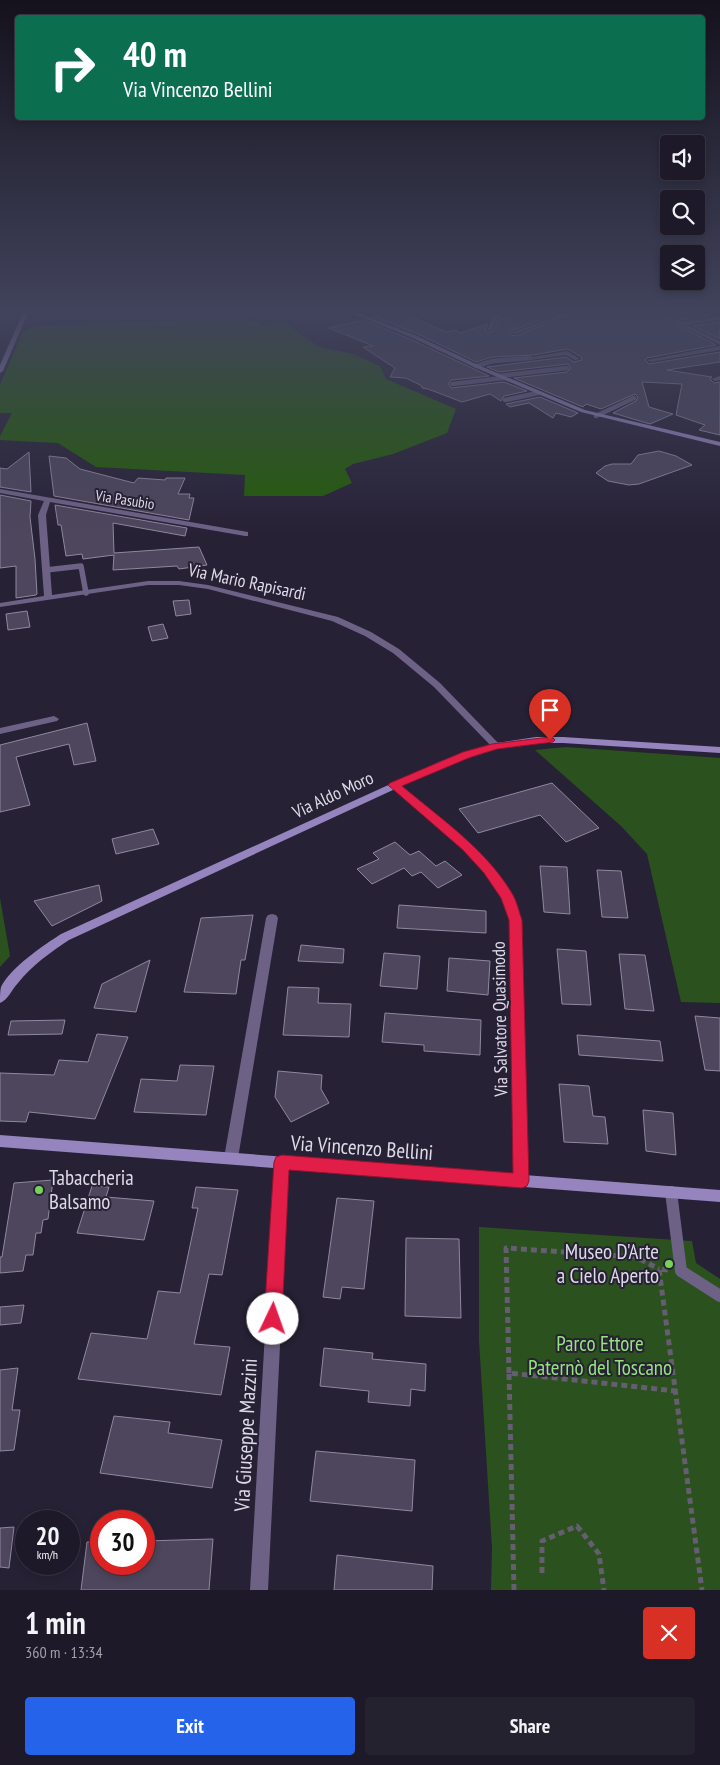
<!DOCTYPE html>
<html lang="en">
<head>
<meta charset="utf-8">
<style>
  :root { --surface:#1d1928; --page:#252230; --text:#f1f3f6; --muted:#a0a0a8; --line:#3b3845; --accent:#2563eb }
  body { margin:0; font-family:"PT Sans Narrow",sans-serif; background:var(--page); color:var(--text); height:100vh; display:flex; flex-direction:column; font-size:19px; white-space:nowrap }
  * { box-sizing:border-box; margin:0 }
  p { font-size:16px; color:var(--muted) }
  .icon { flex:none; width:28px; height:28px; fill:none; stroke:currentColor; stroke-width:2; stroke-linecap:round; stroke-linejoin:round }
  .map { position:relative; height:1590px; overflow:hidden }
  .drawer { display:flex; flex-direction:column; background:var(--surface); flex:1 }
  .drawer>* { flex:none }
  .guide { position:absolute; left:15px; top:15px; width:690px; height:105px; border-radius:5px; box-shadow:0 2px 8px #0003,0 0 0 1px var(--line); background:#0b6e4f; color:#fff; overflow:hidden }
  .controls { position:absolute; left:660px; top:135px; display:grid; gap:10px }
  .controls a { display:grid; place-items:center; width:45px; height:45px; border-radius:5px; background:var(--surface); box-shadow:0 2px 8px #0003,0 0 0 1px var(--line); font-size:25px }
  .speed { position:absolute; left:15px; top:1510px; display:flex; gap:10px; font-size:25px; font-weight:700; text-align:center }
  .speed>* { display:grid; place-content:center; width:65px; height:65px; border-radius:50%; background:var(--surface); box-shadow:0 2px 8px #0003,0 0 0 1px var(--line); line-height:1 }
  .speed small { font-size:12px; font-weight:400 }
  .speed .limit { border:8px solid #d22; background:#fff; color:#111 }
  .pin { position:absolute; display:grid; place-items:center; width:42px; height:42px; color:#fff; margin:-51px -21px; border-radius:50% 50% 50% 0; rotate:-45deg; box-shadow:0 0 5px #0007 }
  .pin .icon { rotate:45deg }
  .me { position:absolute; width:55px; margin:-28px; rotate:3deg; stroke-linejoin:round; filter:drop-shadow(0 0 4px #0008) }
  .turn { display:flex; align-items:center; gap:18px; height:105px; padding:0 25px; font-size:22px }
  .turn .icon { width:65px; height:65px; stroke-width:2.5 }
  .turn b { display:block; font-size:35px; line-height:42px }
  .round { display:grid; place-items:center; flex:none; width:52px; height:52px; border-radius:5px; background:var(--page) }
  .overview { display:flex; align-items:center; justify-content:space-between; height:85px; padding:0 25px }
  h1 { font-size:30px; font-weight:700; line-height:38px }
  .action { display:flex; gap:10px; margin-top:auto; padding:10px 25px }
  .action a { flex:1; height:58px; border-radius:5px; background:var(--accent); color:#fff; font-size:20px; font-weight:700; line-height:58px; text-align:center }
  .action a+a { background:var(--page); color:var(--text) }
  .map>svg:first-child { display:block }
</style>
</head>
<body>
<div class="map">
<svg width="720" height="1590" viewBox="0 0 720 1590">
  <rect width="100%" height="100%" fill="#272135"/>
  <g fill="#2b511e">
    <polygon points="566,747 720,758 720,1003 681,1002 647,854 621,826 535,750"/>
    <polygon points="0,898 10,956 0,967"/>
    <polygon points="479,1227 692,1241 696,1263 720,1279 720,1590 491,1590 492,1548 479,1341"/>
  </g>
  <polygon fill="#235d06" points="225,319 257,321 262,325 285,323 319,347 353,354 380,366 386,379 456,409 447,433 393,454 353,464 345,469 352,483 323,496 244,496 245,475 96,467 58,443 0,440 0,436 12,413 0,413 0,385 23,331 35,326"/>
  <g fill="#4d465c" stroke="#8f88a1">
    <polygon points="380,313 403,313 446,332 456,330 460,333 488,324 485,330 487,333 494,331 498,320 520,313 557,313 509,332 511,335 516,336 572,313 656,313 716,345 647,358 645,360 649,364 720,352 720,362 667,370 712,377 710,379 714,383 720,382 720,435 699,430 705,425 676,415 682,384 642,382 649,407 673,414 650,424 613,413 636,401 638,397 635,394 601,409 586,404 583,407 514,378 567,372 571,368 568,364 499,372 487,367 566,357 574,362 582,360 581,357 568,349 533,355 492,357 476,362 418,334 374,317 380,315"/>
    <polygon points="669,313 702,313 708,316 683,320"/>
    <polygon points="363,320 412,340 489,376 451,380 448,384 451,388 504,382 527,391 504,396 501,401 490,394 462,402 428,389 422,388 422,386 406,378 390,377 395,368 363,347 373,346 329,328"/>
    <polygon points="720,322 720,339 693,326"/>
    <polygon points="540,397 578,413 571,417 556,413 553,418 529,403 510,407 506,404"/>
    <polygon points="659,451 676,456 692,465 639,484 629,485 608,481 596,473 605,466 612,464 631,464 638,455"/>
    <polygon points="29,452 31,492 0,487 0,468 7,469"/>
    <polygon points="49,456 66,458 80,469 134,483 138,478 165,480 166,478 185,478 178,494 190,494 189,498 194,498 189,520 54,496"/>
    <polygon points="0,495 31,501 30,517 35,559 37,594 36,595 16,598 16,566 0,568"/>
    <polygon points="55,505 187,528 185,536 113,523 114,553 199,547 207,565 179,569 177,566 113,570 114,555 83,559 82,554 66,556 61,525 58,525"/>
    <polygon points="189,600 191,614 176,616 173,601"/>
    <polygon points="27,611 30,627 8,630 6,614"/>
    <polygon points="163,624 168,638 152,641 148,627"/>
    <polygon points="87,723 96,761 74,765 69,744 16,757 30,805 0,812 0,745"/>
    <polygon points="552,783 599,828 566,842 540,815 478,833 459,809"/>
    <polygon points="153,829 159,844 116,854 112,839"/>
    <polygon points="395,842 410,855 419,851 436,866 445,861 462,875 438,888 421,872 412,876 404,868 372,884 357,869 379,859 373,853"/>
    <polygon points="540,866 567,867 570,914 544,912"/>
    <polygon points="597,870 621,871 628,918 602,917"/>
    <polygon points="99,885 102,901 52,926 34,901"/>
    <polygon points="399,905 486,911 486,933 397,928"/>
    <polygon points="253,915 245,960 241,960 236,994 184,992 201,918"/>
    <polygon points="301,945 344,949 343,963 298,961"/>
    <polygon points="557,949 586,951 591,1005 562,1004"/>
    <polygon points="384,953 420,956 417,989 380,986"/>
    <polygon points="619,954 645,955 654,1011 625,1009"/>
    <polygon points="449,958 490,961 488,995 447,991"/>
    <polygon points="150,960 136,1012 94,1008 102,984"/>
    <polygon points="288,987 319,988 318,1003 351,1004 349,1037 283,1035"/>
    <polygon points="385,1013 481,1020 480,1055 424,1051 424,1045 382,1042"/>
    <polygon points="695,1016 720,1018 720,1071 705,1070"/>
    <polygon points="65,1020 62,1034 8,1035 11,1021"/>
    <polygon points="97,1034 128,1037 95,1119 29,1112 26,1122 0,1121 0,1073 54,1075 59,1060 88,1062"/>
    <polygon points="577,1035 660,1041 663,1061 579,1055"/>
    <polygon points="180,1065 214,1066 206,1115 134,1112 141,1079 177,1081"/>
    <polygon points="278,1071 322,1075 321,1089 329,1103 291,1122 275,1097"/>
    <polygon points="559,1084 589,1086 593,1116 605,1117 608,1144 564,1142"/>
    <polygon points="643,1110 673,1113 676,1155 646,1151"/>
    <polygon points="53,1180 48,1219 43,1220 41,1233 36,1233 33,1255 26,1255 23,1271 0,1273 0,1257 2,1257 14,1183"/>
    <polygon points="92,1186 109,1187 106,1197 154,1201 144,1240 77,1233"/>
    <polygon points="196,1187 238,1190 222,1275 209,1274 194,1344 230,1347 221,1395 78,1379 91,1333 147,1339 158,1291 180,1293 198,1208 192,1208"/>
    <polygon points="337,1198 374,1201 364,1289 342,1287 340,1299 323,1297"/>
    <polygon points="406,1238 459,1239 461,1318 405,1316"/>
    <polygon points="24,1305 21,1323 0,1325 0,1307"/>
    <polygon points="324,1348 373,1353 372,1359 426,1364 425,1391 411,1389 410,1406 368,1402 369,1391 320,1386"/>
    <polygon points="18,1368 12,1410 20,1410 14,1450 0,1451 0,1370"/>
    <polygon points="114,1416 170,1422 168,1433 222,1440 212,1488 100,1473"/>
    <polygon points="316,1451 415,1460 412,1511 310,1501"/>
    <polygon points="14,1527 9,1568 0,1567 0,1528"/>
    <polygon points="213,1539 209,1590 81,1590 87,1542 101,1542 101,1564 144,1564 144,1541"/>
    <polygon points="337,1555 433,1566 432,1590 334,1590"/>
  </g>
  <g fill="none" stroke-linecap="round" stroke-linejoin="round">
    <g stroke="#645e70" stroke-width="5" stroke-dasharray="6 4" stroke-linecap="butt">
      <polyline points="668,1270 659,1269 702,1590"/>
      <polyline points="509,1373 506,1248 636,1257 659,1269"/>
      <polyline points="542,1573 542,1541 577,1526 599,1554 604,1590"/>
      <polyline points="514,1590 509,1373 676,1391"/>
    </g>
    <g stroke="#6d6286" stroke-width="4.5">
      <polyline points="476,366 493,361 530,358"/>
      <polyline points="499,376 567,368"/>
      <polyline points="452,384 503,378"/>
      <polyline points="505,400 538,393"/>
      <polyline points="596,416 634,398"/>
    </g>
    <polyline stroke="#6d6286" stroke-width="5.5" points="46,570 81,566 86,593"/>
    <polyline stroke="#6d6286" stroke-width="12" points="671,1192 681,1271 720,1296"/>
    <g fill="#6d6286" fill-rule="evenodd">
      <polygon points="494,313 499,313 492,330 487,331"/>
      <polygon points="563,313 570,313 516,334 511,333"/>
      <polygon points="658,313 664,313 683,322 720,316 720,320 687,325 720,341 720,345"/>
      <polygon points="720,346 720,350 650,362 647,360"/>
      <polygon points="567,351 580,359 575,360 566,355 530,360 527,358"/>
      <polygon points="720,376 720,380 715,381 712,379"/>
      <polygon points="0,489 248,532 248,536 245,536 50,502 46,515 52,595 148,581 179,581 208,585 338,617 371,632 399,649 440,683 501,746 496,749 493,748 434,687 393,653 365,636 332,621 208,589 179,585 148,585 0,607 0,603 44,596 38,515 44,501 0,493"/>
      <polygon points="54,716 59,719 57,721 0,734 0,728"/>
      <path d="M394,782L397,783C438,817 488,850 514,898C517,905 519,913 522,920L528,1181L526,1185L521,1187L516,1185L514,1181L510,920C508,913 506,905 502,898C476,853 430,821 391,787L389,785L391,783Z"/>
      <polygon points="272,914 276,915 278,918 238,1158 236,1162 231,1164 226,1162 224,1158 266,918 268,915"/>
      <polygon points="282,1156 287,1158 289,1162 268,1590 250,1590 275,1162 277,1158"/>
    </g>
    <g fill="#9684be" fill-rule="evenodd">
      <polygon points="23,313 28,313 3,371 0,373 0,365"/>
      <polygon points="351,313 358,313 417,336 478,365 585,410 720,442 720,446 581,412 474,367 413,338"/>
      <path d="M536,737H563L720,747V753L563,743H536L497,749L447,765L69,940C51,952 32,965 18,983C12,989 8,1000 0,1003C0,998 0,991 1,987C10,968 44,945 61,934L441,761L496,743Z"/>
      <polygon points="0,1135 720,1190 720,1202 0,1147"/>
    </g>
  </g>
  <linearGradient id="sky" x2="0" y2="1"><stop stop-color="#15121d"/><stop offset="0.58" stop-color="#41435c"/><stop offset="1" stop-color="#41435c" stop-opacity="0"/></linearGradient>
  <rect width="720" height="536" fill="url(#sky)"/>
  <path fill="#e11d48" stroke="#92132f" d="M550,737L553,738L555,740L553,742L497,749L471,757L402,786C441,819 487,850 513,895C517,902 519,912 522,920L529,1181L527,1186L522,1188L289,1170L282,1319L279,1326L273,1328L267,1326L264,1319L274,1162L276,1157L282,1155L513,1173L509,920L501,898L484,873L463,850L388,785L390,783L463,752L492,744Z"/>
  <g fill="#78d258" stroke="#272135" stroke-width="2">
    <circle cx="39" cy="1190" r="5"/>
    <circle cx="669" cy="1264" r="5"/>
  </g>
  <g text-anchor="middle" stroke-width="4" stroke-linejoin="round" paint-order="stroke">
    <g font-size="15" fill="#dedae7" stroke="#272135">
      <text transform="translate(125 500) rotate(9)" y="5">Via Pasubio</text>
    </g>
    <g font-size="18" fill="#dedae7" stroke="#272135">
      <text transform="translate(247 582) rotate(12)" y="6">Via Mario Rapisardi</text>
      <text transform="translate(333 795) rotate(-25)" y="6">Via Aldo Moro</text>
      <text transform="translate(500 1019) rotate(-91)" y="6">Via Salvatore Quasimodo</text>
    </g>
    <g font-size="21" fill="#dedae7" stroke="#272135">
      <text transform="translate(362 1148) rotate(4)" y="7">Via Vincenzo Bellini</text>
      <text transform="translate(246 1435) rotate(-87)" y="7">Via Giuseppe Mazzini</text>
    </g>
    <g font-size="21" fill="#dedae7" stroke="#272135" text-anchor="start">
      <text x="49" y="1185">Tabaccheria<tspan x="49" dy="24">Balsamo</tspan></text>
      <text x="659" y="1259" text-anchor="end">Museo D'Arte<tspan x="659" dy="24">a Cielo Aperto</tspan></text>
    </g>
    <g font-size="21" fill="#96e47c" stroke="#272135">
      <text x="600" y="1351">Parco Ettore<tspan x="600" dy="24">Paternò del Toscano</tspan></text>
    </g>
  </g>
</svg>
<div class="controls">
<a><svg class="icon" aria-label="sound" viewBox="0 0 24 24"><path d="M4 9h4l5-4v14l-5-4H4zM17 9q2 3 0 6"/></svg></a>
<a><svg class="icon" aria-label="search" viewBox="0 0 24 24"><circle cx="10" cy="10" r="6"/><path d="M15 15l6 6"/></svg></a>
<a><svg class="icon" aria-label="layers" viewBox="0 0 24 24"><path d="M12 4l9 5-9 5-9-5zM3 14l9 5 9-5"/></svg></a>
</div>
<div class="speed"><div>20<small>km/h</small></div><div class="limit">30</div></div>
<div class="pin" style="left:550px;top:740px;background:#d93025"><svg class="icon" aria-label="arrive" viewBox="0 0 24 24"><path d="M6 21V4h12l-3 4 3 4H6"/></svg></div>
<svg class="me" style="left:273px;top:1319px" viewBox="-20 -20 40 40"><circle r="19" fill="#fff"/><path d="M0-13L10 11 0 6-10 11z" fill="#e11d48"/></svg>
<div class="guide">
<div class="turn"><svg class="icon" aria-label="right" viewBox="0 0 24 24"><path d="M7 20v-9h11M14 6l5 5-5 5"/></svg><div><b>40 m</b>Via Vincenzo Bellini</div></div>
</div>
</div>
<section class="drawer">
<div class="overview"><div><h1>1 min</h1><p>360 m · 13:34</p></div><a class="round" style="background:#d93025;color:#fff"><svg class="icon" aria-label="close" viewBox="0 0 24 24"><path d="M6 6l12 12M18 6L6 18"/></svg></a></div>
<div class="action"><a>Exit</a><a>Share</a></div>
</section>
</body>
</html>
